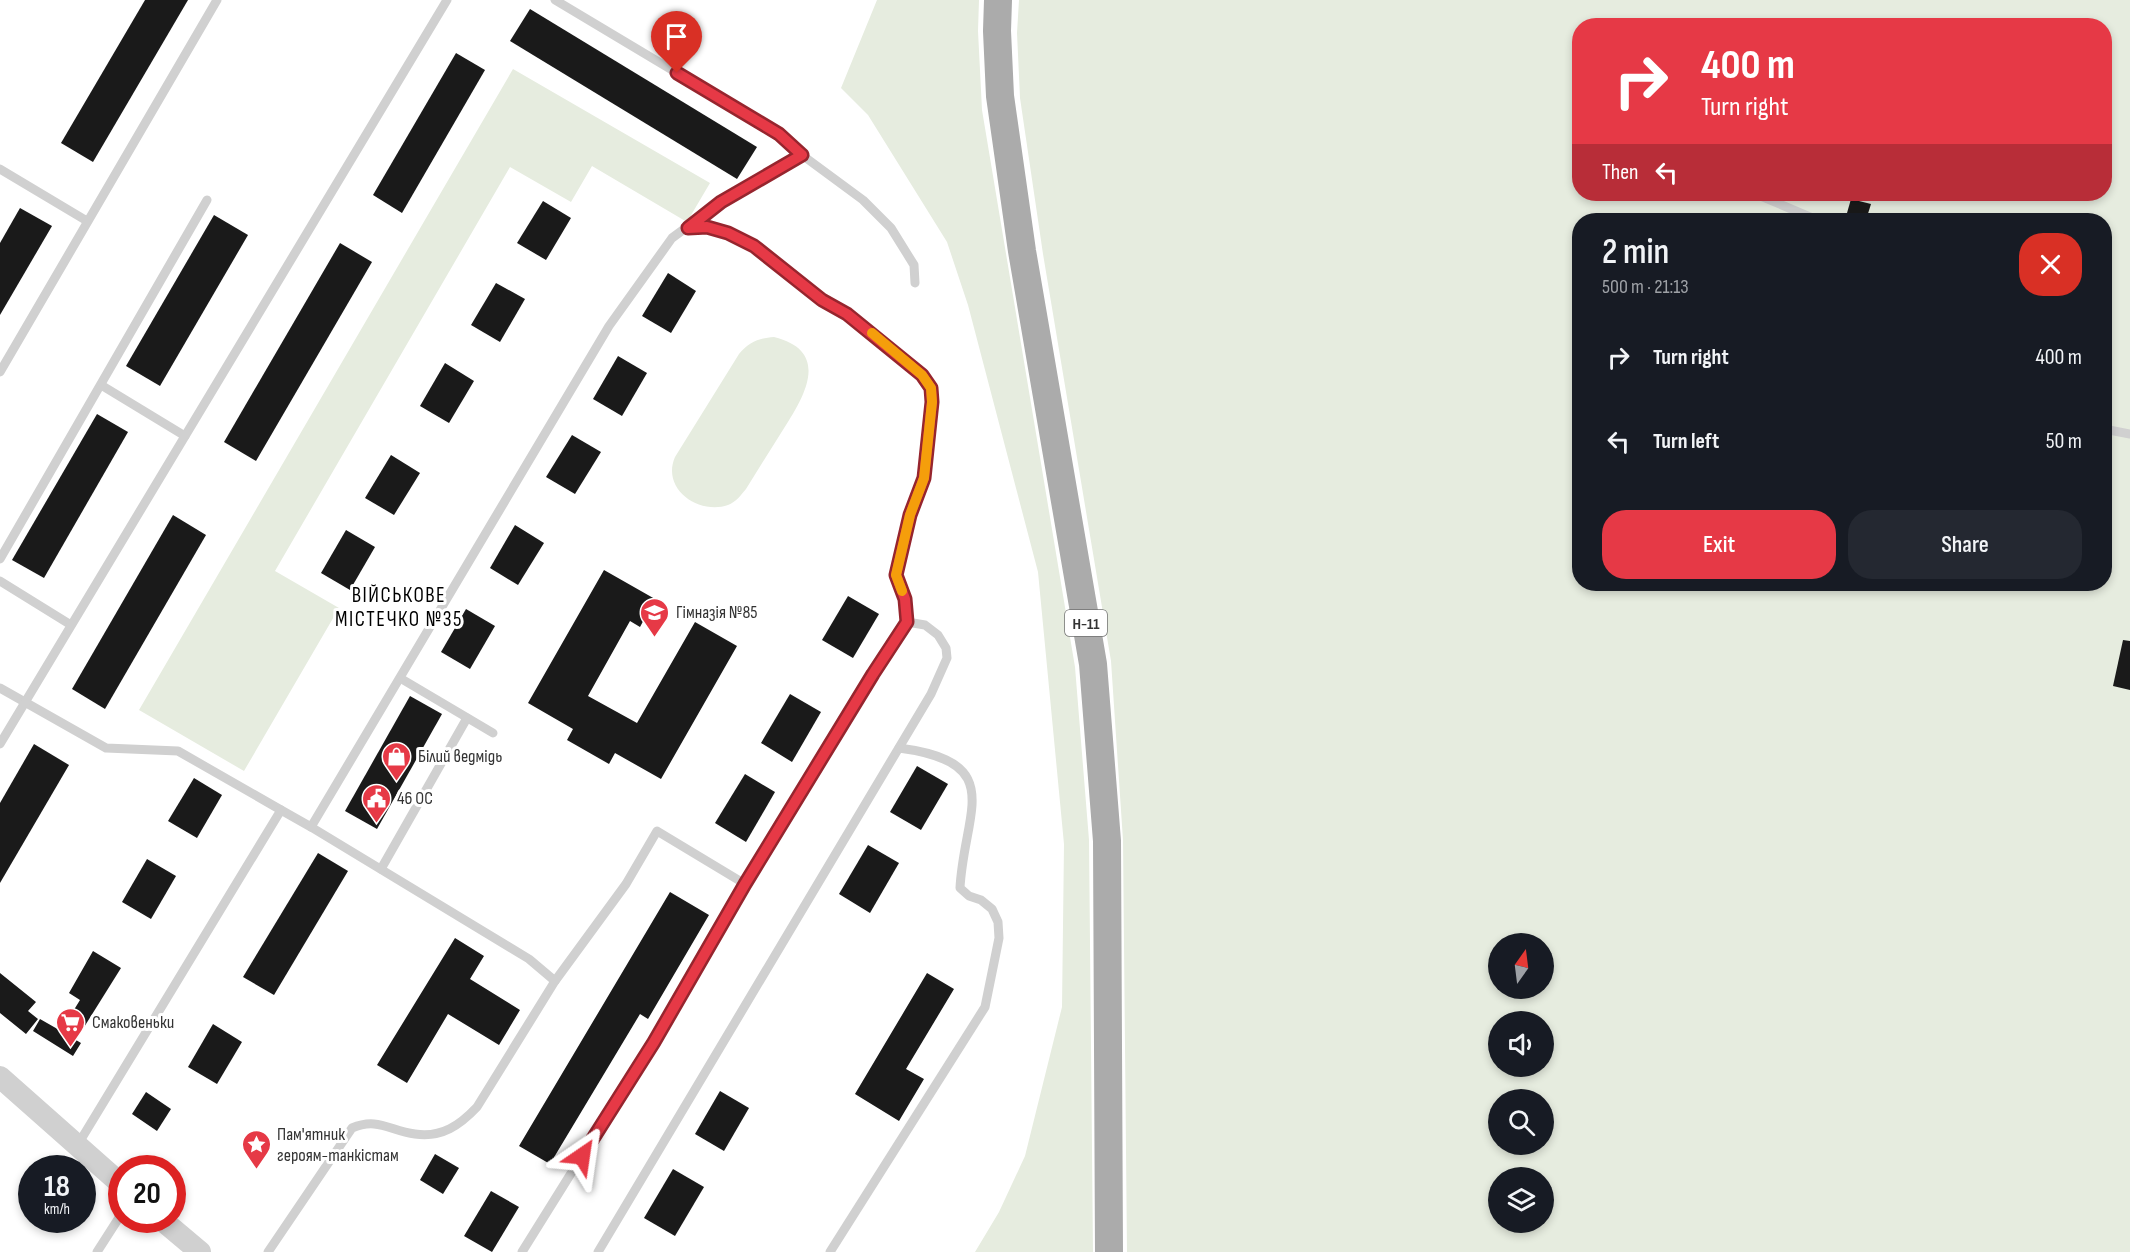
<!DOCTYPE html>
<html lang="en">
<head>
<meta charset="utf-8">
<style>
  :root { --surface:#171b24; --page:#242831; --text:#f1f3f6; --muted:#9ea1a6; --accent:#e63946 }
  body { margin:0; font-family:"Sofia Sans Condensed",sans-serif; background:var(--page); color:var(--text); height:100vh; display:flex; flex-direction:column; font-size:22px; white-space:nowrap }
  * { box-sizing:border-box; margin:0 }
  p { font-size:20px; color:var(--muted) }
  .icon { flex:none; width:33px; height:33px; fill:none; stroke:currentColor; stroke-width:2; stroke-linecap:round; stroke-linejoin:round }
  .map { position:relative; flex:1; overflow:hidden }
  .side { position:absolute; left:1572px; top:213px; width:540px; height:378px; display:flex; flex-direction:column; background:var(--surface); border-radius:24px; box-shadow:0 3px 9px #0003 }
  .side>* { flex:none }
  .guide { position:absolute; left:1572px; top:18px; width:540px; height:183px; border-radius:24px; box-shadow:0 3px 9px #0003; background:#e63946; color:#fff; overflow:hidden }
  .needle { width:39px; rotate:14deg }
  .tools { position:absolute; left:1488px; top:933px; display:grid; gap:12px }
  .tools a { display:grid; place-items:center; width:66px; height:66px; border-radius:50%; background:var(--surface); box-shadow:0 3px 9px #0003; font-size:30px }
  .speed { position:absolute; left:18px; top:1155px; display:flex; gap:12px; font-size:30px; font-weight:700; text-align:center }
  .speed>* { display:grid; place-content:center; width:78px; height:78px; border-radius:50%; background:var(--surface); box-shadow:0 3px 9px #0003; line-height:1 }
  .speed small { font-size:15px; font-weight:400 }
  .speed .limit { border:9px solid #d22; background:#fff; color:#111 }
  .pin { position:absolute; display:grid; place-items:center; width:51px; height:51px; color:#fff; margin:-62px -26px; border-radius:50% 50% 50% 0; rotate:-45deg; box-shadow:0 0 6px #0007 }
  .pin .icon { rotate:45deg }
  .me { position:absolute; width:66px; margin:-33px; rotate:32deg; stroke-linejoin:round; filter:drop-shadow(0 0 4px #0008) }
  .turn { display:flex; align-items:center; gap:21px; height:126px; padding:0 30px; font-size:27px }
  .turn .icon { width:78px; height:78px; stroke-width:2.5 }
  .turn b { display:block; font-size:42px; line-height:51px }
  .then { display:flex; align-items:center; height:57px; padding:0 30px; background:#0003; gap:12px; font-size:22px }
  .round { display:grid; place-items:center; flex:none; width:63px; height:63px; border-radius:24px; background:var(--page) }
  .summary { display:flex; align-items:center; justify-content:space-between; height:102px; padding:0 30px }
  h1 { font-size:36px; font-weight:600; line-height:45px }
  .button { display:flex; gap:12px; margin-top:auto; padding:12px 30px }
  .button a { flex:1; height:69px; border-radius:24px; background:var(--accent); color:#fff; font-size:24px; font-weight:600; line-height:69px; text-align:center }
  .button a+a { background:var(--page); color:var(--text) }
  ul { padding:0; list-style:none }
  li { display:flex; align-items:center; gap:18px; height:84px; padding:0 30px }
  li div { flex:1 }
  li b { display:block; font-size:22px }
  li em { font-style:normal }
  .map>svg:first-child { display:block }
</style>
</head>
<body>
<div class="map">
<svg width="2130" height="1252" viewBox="0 0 2130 1252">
  <rect width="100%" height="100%" fill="#fff"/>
  <g fill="#e6ecdf" fill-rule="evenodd">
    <polygon points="877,0 979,0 978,31 982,110 1075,667 1089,840 1093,1252 975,1252 999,1212 1025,1156 1062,1007 1064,844 1038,572 968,305 947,242 868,115 841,88"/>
    <path d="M1019,0H2130V1252H1127L1123,840L1111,661L1043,254L1020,98L1017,33ZM1580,26H2104V194H1580ZM1580,220H2104V584H1580ZM1498,944H1544V988H1498ZM1498,1022H1544V1066H1498ZM1498,1100H1544V1144H1498ZM1498,1178H1544V1222H1498Z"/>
    <polygon points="513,69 710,183 687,222 592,166 571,202 510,167 275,571 339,608 244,771 139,710"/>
    <path d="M774,337C834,352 802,400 781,433C769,452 757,471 746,489C741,495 736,502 728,505C699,515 661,489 675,457L739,354C749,342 759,338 774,337Z"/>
  </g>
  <g fill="#1a1a1a">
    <polygon points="145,0 188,0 93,162 61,143"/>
    <polygon points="530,9 757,147 737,179 510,41"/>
    <polygon points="456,53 485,70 402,213 373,195"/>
    <polygon points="1851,199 1871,204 1866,220 1845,220"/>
    <polygon points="543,201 571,218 546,260 517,243"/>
    <polygon points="20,208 52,226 0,315 0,243"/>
    <polygon points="214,215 248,235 160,386 126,366"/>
    <polygon points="340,243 372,262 256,461 224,442"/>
    <polygon points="668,273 696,291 671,333 642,316"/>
    <polygon points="496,283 525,299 500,342 471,325"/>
    <polygon points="618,356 647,373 622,416 593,399"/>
    <polygon points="445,363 474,381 449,423 420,406"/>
    <polygon points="97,414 128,432 44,578 12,560"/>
    <polygon points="572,435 601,452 575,494 546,477"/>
    <polygon points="391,455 420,473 394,515 365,498"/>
    <polygon points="173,515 206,535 105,709 72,689"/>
    <polygon points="515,525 544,543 518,585 490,568"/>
    <polygon points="346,530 375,547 350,590 321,573"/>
    <polygon points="604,570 655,599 640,627 630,621 588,696 637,723 695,622 737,646 661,779 615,753 609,764 567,740 573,729 528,703"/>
    <polygon points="848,596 879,614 853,658 822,640"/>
    <polygon points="466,609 495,626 470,669 441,652"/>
    <polygon points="2123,640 2130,641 2130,690 2113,686"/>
    <polygon points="790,694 821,712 792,762 761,743"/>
    <polygon points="410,696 442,714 377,829 345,811"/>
    <polygon points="34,744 69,765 0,883 0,803"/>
    <polygon points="917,766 948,784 921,830 890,812"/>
    <polygon points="745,774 775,792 746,842 715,823"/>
    <polygon points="194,778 222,795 197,838 168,821"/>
    <polygon points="868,845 899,863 870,913 839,894"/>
    <polygon points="318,853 348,871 274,995 243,977"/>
    <polygon points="147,859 176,876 151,919 122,902"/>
    <polygon points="670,892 709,915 648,1019 640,1014 550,1164 519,1146"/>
    <polygon points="455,938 484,956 470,979 520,1010 499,1045 448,1014 407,1083 377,1065"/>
    <polygon points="93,951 121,968 76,1040 81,1043 73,1056 33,1031 40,1019 61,1031 80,1000 69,993"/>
    <polygon points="0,973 36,1002 28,1011 38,1019 26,1034 0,1013"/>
    <polygon points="927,973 954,989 906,1069 924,1079 899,1121 855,1094"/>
    <polygon points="213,1024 242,1042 217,1084 188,1067"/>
    <polygon points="720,1091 749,1108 724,1151 695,1134"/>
    <polygon points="146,1092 171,1109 157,1131 132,1114"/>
    <polygon points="435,1154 459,1168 443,1194 420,1180"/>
    <polygon points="673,1169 704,1187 675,1236 644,1218"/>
    <polygon points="491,1191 519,1207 492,1252 464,1236"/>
  </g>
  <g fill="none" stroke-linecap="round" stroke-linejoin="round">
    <g stroke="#d0d0d0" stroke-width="9">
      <polyline points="555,0 779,134 802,155 863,200 891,228 914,265 915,283"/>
      <polyline points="0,169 87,221"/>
      <polyline points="1756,194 1817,220"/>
      <polyline points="0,372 217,0"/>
      <polyline points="101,385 185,436"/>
      <polyline points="2104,429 2130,434"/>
      <polyline points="0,559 207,200"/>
      <polyline points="0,581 71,625"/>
      <polyline points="400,678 493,733"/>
      <polyline points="0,688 106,748 178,751 281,810"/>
      <polyline points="0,744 447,0"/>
      <polyline points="311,827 529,959 555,981 626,884 657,831 745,884"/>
      <polyline points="381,869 467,718"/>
      <polyline points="77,1146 281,810 311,827 609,326 672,238 721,202 802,155"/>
      <polyline points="97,1252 122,1213"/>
      <path d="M268,1252L352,1128C378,1117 390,1131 415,1134C442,1138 460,1125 477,1107L555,981"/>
      <polyline points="522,1252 653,1042 745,884 885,654 907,622 905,599 896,575 910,515 924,479 932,402 931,388 922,375 872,334 847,314 822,300 754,246 728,233 707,227 688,228"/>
      <polyline points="598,1252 931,694 947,658 946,648 938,635 925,625 907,622"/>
      <path d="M830,1252L985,1007L999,938L998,922L992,909L981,900L969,896L960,888C964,811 1008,762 899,748"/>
    </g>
    <g stroke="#d0d0d0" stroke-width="22">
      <polyline points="0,1077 122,1185"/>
      <polyline points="162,1220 200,1252"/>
    </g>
    <polyline stroke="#ababab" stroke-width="28" points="998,0 997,31 1000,96 1022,251 1093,664 1107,841 1109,1252"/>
  </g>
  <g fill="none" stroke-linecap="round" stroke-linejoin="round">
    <defs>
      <polyline id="route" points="582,1156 654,1042 745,884 873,674 907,622 905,599 896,575 910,515 924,478 932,402 931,388 922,375 847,314 822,300 754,246 728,233 707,227 688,228 721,202 802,155 779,134 677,73"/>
    </defs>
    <use href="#route" stroke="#96252e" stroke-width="15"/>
    <use href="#route" stroke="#e63946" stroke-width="10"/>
    <polyline stroke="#f59e0b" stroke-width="10" points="872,333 922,375 931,388 932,402 924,478 910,515 896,575 902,591"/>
  </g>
  <defs>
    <symbol id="school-pin" viewBox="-11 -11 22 30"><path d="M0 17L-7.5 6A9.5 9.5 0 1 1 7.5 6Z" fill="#e63946" stroke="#fff"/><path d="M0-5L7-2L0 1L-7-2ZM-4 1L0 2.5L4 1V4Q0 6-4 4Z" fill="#fff"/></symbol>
    <symbol id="shop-pin" viewBox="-11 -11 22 30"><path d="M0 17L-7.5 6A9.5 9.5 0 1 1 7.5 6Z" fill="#e63946" stroke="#fff"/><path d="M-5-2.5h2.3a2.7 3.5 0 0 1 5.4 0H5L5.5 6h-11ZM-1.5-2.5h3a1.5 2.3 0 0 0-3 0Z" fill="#fff"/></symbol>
    <symbol id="civic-pin" viewBox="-11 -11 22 30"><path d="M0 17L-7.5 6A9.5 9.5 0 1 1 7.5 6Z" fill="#e63946" stroke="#fff"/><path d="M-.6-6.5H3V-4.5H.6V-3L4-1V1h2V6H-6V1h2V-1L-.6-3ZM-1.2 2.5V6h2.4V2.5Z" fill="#fff"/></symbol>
    <symbol id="supermarket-pin" viewBox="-11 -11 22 30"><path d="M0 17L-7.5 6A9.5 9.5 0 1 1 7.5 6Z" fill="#e63946" stroke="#fff"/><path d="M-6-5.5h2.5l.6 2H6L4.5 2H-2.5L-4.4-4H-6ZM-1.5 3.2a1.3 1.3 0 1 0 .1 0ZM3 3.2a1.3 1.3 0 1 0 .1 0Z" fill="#fff"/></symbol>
    <symbol id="sight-pin" viewBox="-11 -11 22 30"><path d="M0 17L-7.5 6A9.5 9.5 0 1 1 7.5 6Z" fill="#e63946" stroke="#fff"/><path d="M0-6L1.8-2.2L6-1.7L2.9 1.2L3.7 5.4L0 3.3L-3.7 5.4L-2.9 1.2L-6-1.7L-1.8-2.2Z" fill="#fff"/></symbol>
  </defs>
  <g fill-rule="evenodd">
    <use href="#school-pin" x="638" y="596" width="33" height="45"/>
    <use href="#shop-pin" x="380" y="740" width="33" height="45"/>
    <use href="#civic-pin" x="360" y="782" width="33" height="45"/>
    <use href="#supermarket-pin" x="54" y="1006" width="33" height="45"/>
    <use href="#sight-pin" x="240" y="1128" width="33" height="45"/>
  </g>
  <g text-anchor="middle" stroke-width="6" stroke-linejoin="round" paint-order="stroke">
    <rect fill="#fff" stroke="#707070" stroke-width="1.5" x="1065" y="610" width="42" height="26" rx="4.5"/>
    <g font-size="16" font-weight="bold" fill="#333">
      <text x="1086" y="629">Н-11</text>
    </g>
    <g font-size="18" fill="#333" stroke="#fff" text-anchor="start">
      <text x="676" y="618">Гімназія №85</text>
      <text x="418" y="762">Білий ведмідь</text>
      <text x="397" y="804">46 ОС</text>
      <text x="92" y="1028">Смаковеньки</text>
      <text x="277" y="1140">Пам'ятник<tspan x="277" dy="21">героям-танкістам</tspan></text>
    </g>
    <g font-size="21" letter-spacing="1.5" fill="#000" stroke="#fff">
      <text x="399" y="602">ВІЙСЬКОВЕ<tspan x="399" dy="24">МІСТЕЧКО №35</tspan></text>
    </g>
  </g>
</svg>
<div class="tools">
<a><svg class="needle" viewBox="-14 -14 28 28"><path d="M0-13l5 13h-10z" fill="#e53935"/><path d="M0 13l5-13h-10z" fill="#9ea1a6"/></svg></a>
<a><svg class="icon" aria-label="sound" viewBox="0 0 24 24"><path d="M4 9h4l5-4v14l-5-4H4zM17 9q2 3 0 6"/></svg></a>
<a><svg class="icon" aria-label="search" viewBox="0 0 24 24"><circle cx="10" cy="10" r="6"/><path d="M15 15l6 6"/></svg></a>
<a><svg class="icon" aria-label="layers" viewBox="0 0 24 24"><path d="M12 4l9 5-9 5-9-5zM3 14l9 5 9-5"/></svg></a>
</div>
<div class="speed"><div>18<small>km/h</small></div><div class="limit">20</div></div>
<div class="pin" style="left:677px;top:73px;background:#d93025"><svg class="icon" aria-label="arrive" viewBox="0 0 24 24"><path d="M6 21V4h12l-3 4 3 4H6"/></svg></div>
<svg class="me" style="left:582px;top:1156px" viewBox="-20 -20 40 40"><path d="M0-17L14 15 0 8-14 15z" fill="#e63946" stroke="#fff" stroke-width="4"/></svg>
<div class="guide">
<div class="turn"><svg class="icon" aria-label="right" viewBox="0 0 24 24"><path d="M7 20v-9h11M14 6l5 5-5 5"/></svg><div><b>400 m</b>Turn right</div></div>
<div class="then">Then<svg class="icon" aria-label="left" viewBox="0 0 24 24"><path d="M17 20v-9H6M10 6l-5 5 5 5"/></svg></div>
</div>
<section class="side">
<div class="summary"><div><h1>2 min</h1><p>500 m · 21:13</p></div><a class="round" style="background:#d93025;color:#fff"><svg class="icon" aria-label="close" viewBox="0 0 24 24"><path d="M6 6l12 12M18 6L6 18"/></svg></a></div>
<ul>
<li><svg class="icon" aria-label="right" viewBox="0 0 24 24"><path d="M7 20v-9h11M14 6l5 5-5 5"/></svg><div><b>Turn right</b></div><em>400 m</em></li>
<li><svg class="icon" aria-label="left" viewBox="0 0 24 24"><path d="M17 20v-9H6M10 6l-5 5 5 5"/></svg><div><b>Turn left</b></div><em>50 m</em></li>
</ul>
<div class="button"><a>Exit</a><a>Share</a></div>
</section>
</div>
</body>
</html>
